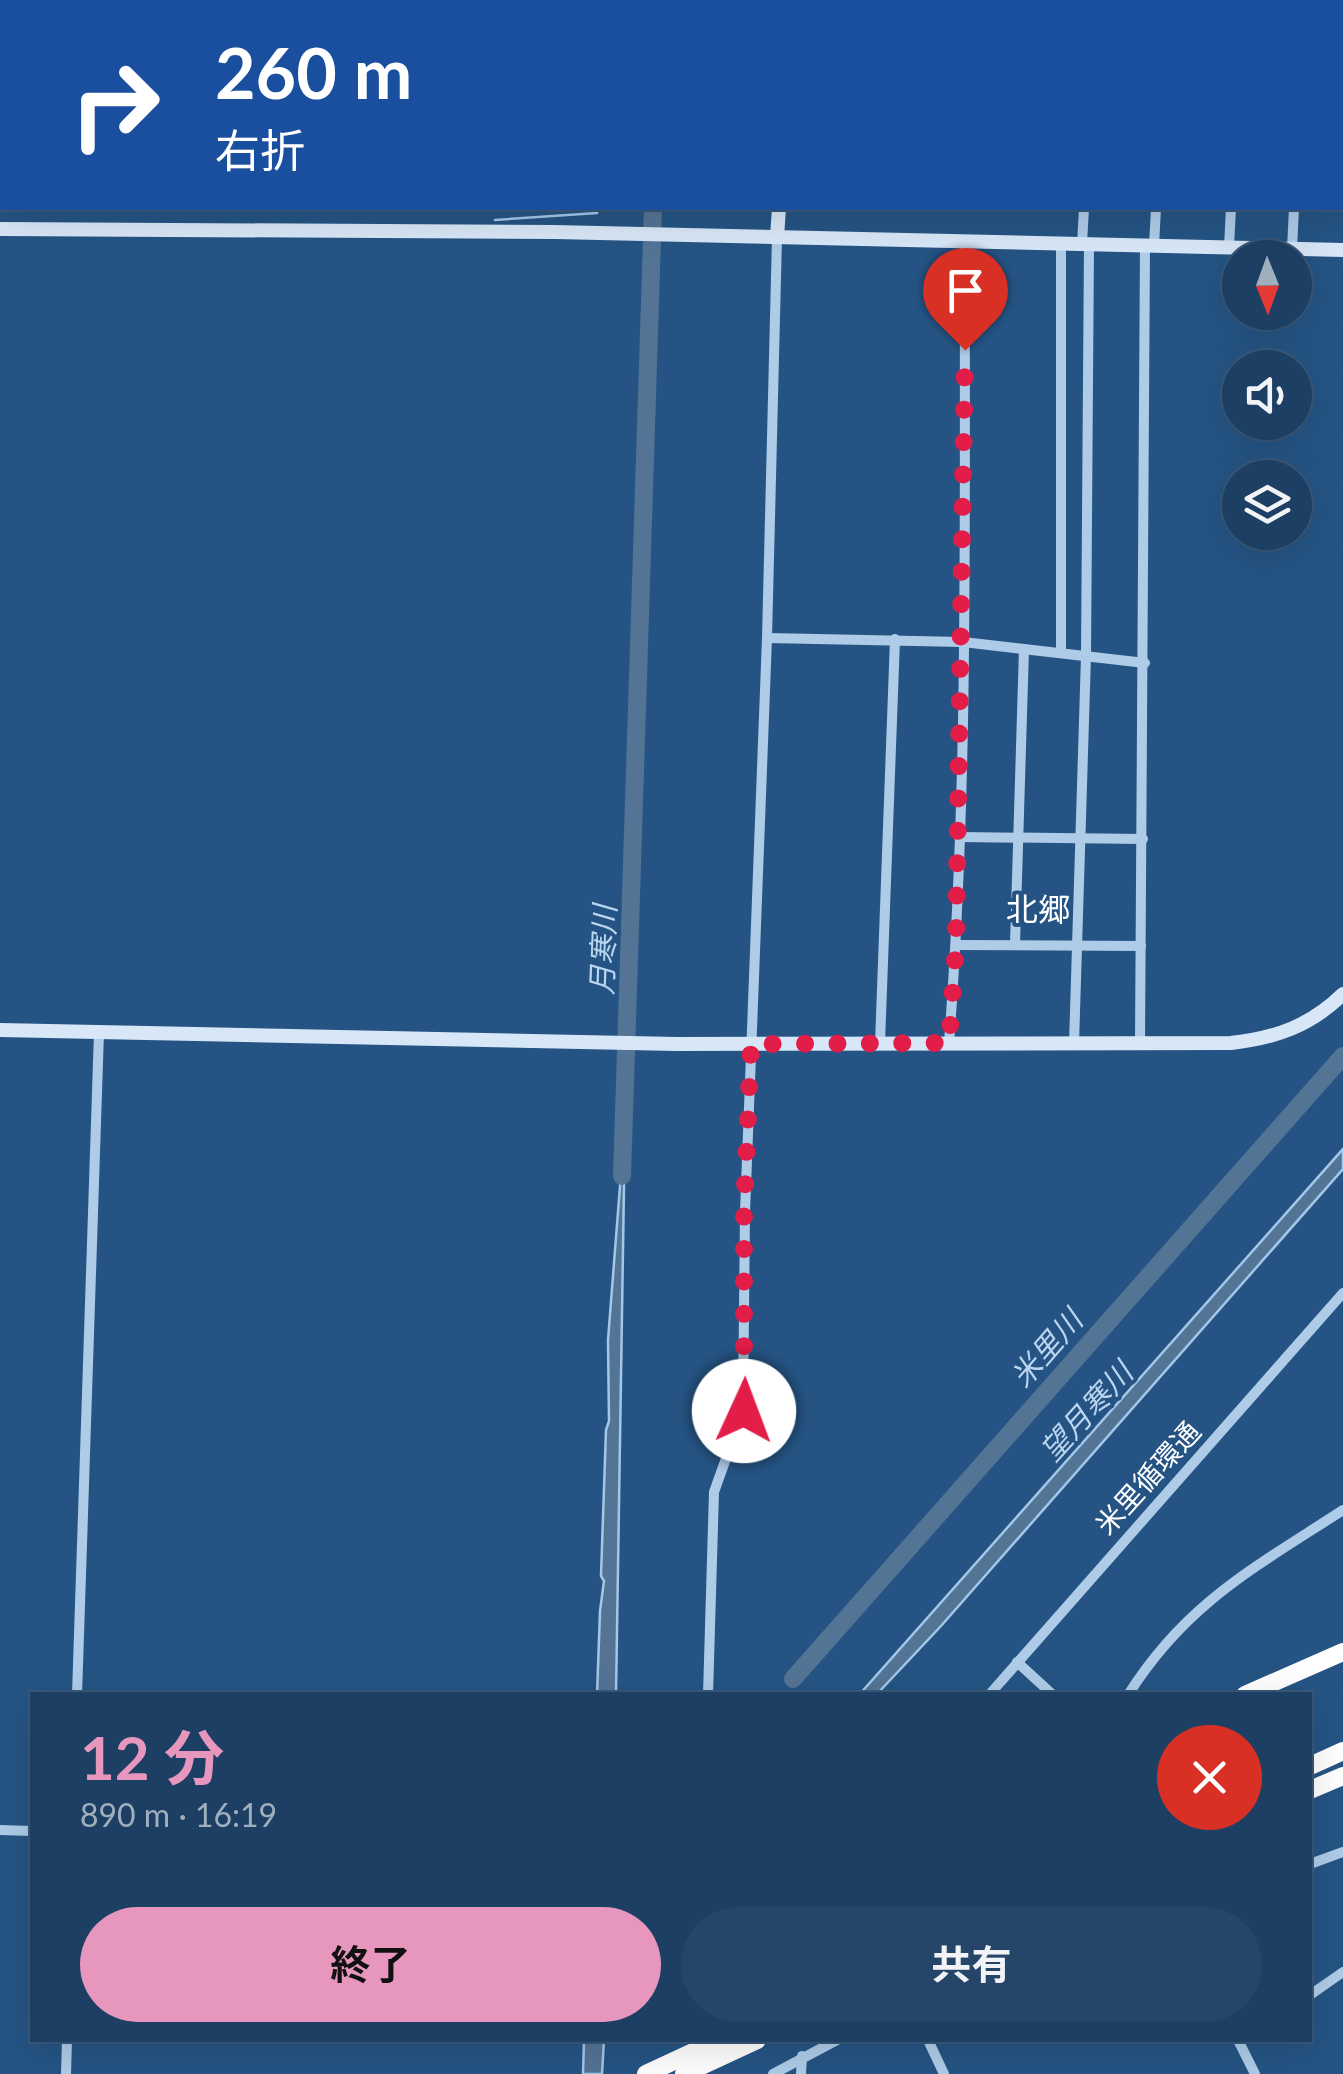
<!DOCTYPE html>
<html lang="ja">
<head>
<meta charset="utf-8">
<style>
  :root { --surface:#1c3f63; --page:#254669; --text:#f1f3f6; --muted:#a0afbe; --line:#3a5878; --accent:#e797bd }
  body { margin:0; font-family:Lato,"Noto Sans JP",sans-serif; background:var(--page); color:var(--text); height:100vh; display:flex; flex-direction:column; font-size:38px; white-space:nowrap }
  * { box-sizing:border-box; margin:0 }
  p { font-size:32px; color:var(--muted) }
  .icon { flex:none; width:55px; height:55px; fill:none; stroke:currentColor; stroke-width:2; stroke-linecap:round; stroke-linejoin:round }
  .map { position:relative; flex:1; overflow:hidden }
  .drawer { position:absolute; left:30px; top:1692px; width:1282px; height:350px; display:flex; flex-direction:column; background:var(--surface); border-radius:0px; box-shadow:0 10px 40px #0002,0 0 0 2px var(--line) }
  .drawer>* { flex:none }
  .top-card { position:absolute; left:0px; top:0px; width:1345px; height:210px; box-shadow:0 10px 40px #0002,0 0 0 2px var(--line); background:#1a4fa0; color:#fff; overflow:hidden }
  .needle { width:65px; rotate:179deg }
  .buttons { position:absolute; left:1222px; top:240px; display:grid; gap:20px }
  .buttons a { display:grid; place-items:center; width:90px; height:90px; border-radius:50%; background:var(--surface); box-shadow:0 10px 40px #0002,0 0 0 2px var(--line); font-size:50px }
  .pin { position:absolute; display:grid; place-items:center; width:85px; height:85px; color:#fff; margin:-102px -42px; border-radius:50% 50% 50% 0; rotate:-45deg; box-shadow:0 0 10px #0007 }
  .pin .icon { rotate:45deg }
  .me { position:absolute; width:110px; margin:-55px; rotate:2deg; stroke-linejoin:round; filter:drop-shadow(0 0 8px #0008) }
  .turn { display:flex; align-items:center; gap:35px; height:210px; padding:0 50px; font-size:45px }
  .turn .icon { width:130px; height:130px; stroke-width:2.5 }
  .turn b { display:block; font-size:70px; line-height:85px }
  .round { display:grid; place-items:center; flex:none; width:105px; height:105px; border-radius:52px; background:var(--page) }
  .summary { display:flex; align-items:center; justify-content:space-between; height:170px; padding:0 50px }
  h1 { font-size:60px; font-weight:700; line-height:75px; color:var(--accent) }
  .primary-button { display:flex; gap:20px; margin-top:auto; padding:20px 50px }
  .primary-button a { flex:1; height:115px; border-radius:60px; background:var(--accent); color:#111; font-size:40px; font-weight:700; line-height:115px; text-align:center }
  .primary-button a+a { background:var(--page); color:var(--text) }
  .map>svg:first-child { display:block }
</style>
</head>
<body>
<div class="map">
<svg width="1343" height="2074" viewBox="0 0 1343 2074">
  <rect width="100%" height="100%" fill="#255484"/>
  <g fill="#547496" stroke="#a3c7e8" stroke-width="2.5">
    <polygon points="625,1122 616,1695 597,1695 600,1611 604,1581 601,1576 606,1430 609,1421 608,1340"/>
    <polygon points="1343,1149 1343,1169 941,1626 876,1695 859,1695"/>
    <polygon points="584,2040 604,2040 602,2074 583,2074"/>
  </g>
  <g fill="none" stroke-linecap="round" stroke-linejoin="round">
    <g stroke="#a3c7e8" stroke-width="2.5">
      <polyline points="604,2 604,0"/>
      <polyline points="495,220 597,213 597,208"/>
    </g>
    <g stroke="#547496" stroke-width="18">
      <polyline points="660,2 660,0"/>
      <polyline points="622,1176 653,208"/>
      <polyline points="793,1679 1343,1056"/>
    </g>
    <g stroke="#aecce8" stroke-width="10">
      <polyline points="1013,2 1013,0"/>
      <polyline points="1091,2 1091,0"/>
      <polyline points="1165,2 1165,0"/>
      <polyline points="1239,2 1239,0"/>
      <polyline points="1302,2 1303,0"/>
      <polyline points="1342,61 1343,61"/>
      <polyline points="1082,244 1084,208"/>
      <polyline points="1154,246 1156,208"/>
      <polyline points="1229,247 1231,208"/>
      <polyline points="1292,249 1294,208"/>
      <polyline points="767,638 963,642 1145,663"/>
      <polyline points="1061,653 1061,243"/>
      <polyline points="959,837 1143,839"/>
      <polyline points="1015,944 1024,649"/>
      <polyline points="957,945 1141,946"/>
      <polyline points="880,1043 895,639"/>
      <path d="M949,1043C969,777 964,508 965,241"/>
      <polyline points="1140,1043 1145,245"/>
      <polyline points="1074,1044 1086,656 1089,244"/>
      <polyline points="1017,1662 1053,1695"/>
      <polyline points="77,1695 99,1032"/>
      <polyline points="708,1695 714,1492 743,1411 745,1212 767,638 777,237"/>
      <polyline points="989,1695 1343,1293"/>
      <path d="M1128,1695C1186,1603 1254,1568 1343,1510"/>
      <polyline points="0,1830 32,1831"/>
      <polyline points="1310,1864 1343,1852"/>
      <polyline points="1310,1995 1343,1972"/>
      <polyline points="928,2040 944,2074"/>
      <polyline points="1238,2040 1255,2074"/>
      <polyline points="66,2074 67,2040"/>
      <polyline points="773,2074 837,2040"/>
      <polyline points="801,2074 802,2056"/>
    </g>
    <g stroke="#d8e7f7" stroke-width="14">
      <polyline points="787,2 787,0"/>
      <polyline points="0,229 555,232 1343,250"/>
      <polyline points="777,237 779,208"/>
      <path d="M0,1030L677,1044L1231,1043C1276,1038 1310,1026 1343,994"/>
    </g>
    <g stroke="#fff" stroke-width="18">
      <polyline points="1245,1695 1343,1652"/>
      <polyline points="1310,1766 1343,1751"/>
      <polyline points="1310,1790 1343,1776"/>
      <polyline points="646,2074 719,2040"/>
      <polyline points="684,2074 757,2040"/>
    </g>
  </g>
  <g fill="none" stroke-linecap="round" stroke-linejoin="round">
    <polyline stroke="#e11d48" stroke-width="18" stroke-dasharray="0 32.4" points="744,1411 744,1212 751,1044 949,1043 956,946 965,350"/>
  </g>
  <g text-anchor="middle" stroke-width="8" stroke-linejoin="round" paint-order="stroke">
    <g font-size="28" fill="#fff" stroke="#255484">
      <text transform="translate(1148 1478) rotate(-48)" y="10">米里循環通</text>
    </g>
    <g font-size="30" font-style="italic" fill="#bad5ef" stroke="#255484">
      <text transform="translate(604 950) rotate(-88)" y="10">月寒川</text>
      <text transform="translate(1047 1349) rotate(-49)" y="10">米里川</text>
      <text transform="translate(1087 1412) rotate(-48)" y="10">望月寒川</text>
    </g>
    <g font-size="32" fill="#fff" stroke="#255484">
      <text x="1038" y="921">北郷</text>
    </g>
  </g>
</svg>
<div class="buttons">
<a><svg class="needle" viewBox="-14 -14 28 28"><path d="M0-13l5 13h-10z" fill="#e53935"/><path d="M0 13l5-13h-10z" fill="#a0afbe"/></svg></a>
<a><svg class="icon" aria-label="sound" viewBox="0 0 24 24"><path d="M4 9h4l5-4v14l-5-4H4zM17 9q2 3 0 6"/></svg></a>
<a><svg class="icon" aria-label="layers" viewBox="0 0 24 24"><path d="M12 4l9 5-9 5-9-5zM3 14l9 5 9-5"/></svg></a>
</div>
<div class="pin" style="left:965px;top:350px;background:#d93025"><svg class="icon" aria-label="arrive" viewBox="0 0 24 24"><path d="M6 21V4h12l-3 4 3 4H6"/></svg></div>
<svg class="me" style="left:744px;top:1411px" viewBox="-20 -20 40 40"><circle r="19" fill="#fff"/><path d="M0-13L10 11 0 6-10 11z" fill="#e11d48"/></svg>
<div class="top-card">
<div class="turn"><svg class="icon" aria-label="right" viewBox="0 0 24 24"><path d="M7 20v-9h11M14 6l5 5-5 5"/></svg><div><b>260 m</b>右折</div></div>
</div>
<section class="drawer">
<div class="summary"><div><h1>12 分</h1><p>890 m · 16:19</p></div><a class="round" style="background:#d93025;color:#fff"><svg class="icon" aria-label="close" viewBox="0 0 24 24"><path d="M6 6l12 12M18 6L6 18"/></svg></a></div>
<div class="primary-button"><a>終了</a><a>共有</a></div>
</section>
</div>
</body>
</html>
